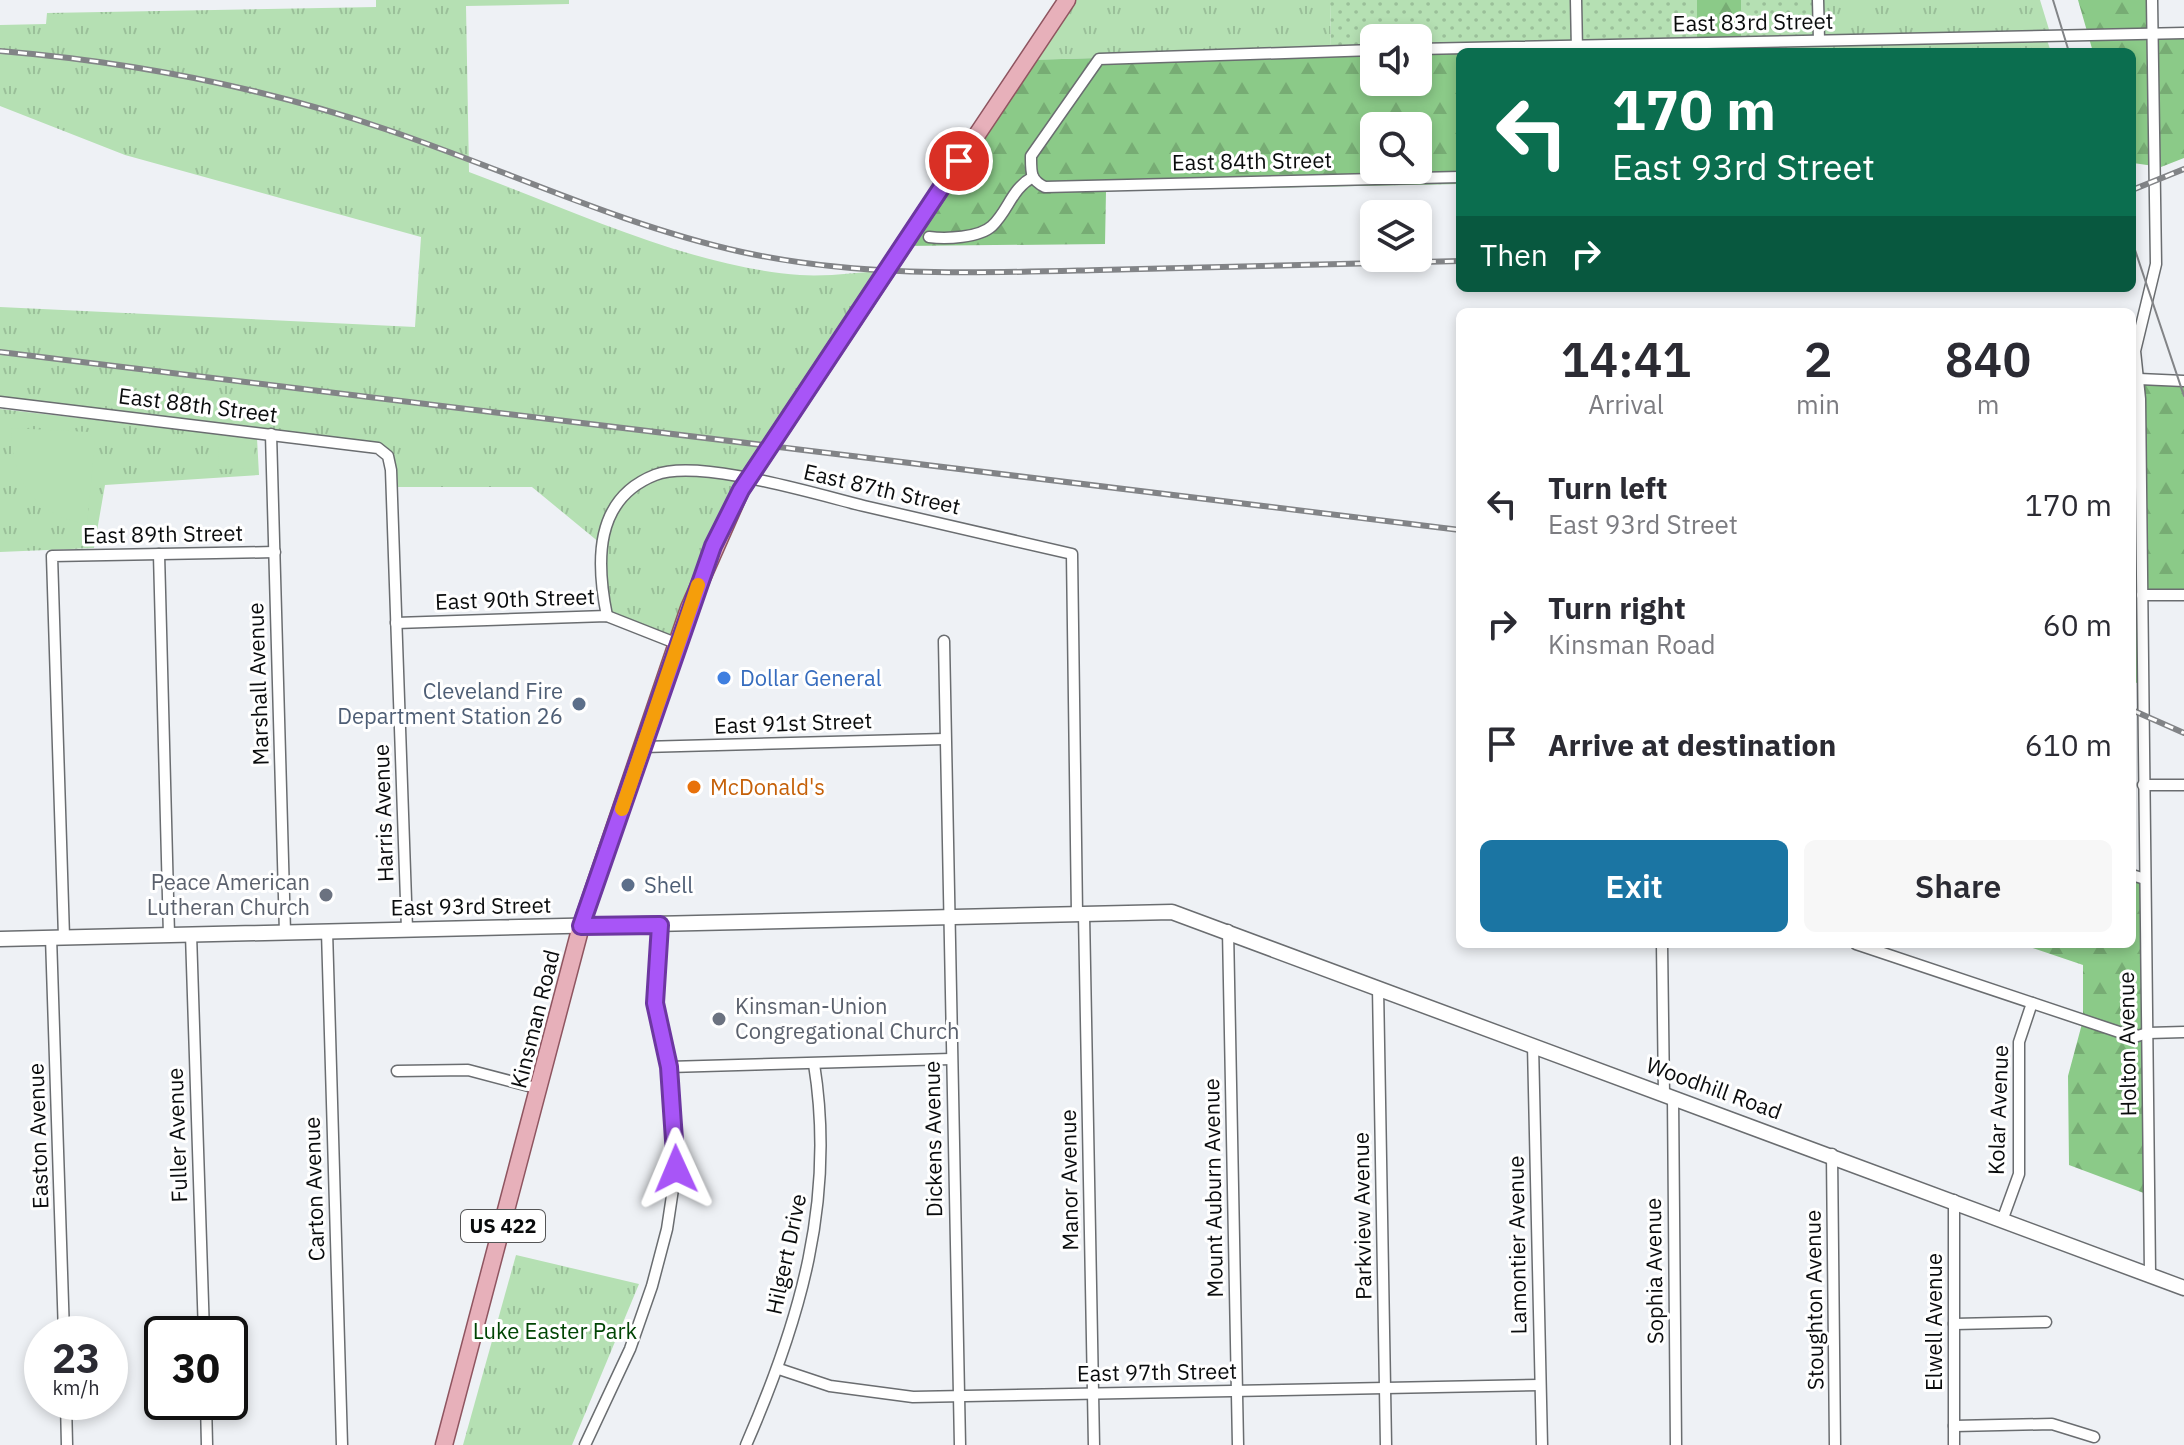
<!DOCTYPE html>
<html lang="en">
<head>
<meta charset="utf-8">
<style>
  :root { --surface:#fff; --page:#f7f7f7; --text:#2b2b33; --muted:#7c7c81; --accent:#1b75a3 }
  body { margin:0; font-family:"IBM Plex Sans",sans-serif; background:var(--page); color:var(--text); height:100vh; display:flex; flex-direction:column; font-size:30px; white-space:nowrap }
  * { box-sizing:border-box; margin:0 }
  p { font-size:26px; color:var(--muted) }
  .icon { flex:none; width:44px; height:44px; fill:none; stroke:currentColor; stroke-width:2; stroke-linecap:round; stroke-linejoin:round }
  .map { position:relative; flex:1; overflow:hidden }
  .side { position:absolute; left:1456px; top:308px; width:680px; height:640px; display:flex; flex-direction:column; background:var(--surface); border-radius:12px; box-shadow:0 4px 12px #0003 }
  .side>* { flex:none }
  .hud { position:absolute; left:1456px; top:48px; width:680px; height:244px; border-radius:12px; box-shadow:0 4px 12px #0003; background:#0b6e4f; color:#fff; overflow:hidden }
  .tools { position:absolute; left:1360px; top:24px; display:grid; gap:16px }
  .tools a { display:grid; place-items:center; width:72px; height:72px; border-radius:12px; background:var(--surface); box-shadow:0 4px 12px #0003; font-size:40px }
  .speed { position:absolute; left:24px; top:1316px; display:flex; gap:16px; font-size:40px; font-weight:700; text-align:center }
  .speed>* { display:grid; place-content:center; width:104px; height:104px; border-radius:50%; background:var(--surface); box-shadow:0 4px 12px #0003; line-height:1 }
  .speed small { font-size:20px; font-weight:400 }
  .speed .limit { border:4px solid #111; border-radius:12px; background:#fff; color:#111 }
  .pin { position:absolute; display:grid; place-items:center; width:68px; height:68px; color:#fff; margin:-34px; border:4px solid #fff; border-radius:50%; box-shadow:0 2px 8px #0007 }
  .me { position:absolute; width:88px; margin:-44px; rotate:359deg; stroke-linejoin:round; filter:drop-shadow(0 0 6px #0008) }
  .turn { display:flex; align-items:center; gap:28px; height:168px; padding:0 24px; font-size:36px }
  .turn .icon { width:104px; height:104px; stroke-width:2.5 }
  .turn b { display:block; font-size:56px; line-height:68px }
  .then { display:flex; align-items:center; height:76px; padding:0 24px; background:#0003; gap:16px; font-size:30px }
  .eta { display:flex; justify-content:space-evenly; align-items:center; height:136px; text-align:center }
  .eta b { font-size:48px; font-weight:600; line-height:56px }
  .cta { display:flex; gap:16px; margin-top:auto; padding:16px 24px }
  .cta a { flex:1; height:92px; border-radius:12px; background:var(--accent); color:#fff; font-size:32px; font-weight:600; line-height:92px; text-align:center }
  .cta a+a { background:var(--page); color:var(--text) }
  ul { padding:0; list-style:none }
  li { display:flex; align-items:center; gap:24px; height:120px; padding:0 24px }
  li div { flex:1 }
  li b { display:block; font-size:30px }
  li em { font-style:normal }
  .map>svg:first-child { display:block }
</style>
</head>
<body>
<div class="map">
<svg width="2184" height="1445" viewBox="0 0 2184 1445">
  <defs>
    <pattern id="grass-tufts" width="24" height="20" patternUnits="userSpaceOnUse" patternTransform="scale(2)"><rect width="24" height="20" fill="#b5e0b3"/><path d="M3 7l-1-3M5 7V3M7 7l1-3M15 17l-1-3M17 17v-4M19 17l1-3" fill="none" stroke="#9abf99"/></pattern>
    <pattern id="forest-firs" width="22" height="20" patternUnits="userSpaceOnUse" patternTransform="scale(2)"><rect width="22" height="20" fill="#8bca88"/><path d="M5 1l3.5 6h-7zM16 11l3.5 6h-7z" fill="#77ac74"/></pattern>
    <pattern id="garden-dots" width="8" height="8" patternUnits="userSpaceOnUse" patternTransform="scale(2)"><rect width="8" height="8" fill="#b5e0b3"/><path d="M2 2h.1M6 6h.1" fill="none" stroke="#9abf99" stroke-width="1.8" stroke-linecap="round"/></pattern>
  </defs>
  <rect width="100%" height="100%" fill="#eef1f5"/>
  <g fill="url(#grass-tufts)">
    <path d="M376,0H569V4L466,6L469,172C572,210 690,267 800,275C828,277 858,272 886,271L741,491L678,644L607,616L600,543L532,487H392L391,470L378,448L0,402V307L415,327L421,237L125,155L0,106V25L46,24L47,13L376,7Z"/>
    <polygon points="1067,0 1330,0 1331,51 1028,60"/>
    <polygon points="1818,0 2040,0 2051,36 2046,37 2051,52 1692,52 1692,43 1819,40"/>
    <polygon points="0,409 257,438 259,475 105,485 94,548 0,552"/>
    <polygon points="516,1255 639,1284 572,1445 463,1445"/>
  </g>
  <g fill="url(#forest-firs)" fill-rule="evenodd">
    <polygon points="1697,0 1741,0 1741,42 1697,43"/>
    <polygon points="2078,0 2152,0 2152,34 2184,33 2184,158 2161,167 2133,163 2132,52 2093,52"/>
    <path d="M1577,46V52H1460V184L1106,191L1105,244L902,246L1027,60L1374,50V82H1418V49ZM1374,126H1418V170H1374Z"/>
    <polygon points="2139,379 2184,382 2184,595 2142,596 2142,685 2132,681 2132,399 2140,399"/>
    <polygon points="2132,875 2145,879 2149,1195 2069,1165 2068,1076 2083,1020 2083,965 2021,944 2132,944"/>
  </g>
  <g fill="url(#garden-dots)">
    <polygon points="1330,0 1697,0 1697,43 1418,49 1418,38 1374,38 1374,50 1331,51"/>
    <polygon points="1741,0 1818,0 1819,40 1741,42"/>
  </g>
  <g fill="#b5e0b3">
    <path d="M11,428L89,432L95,442L87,524C35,516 11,480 11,428Z"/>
    <polygon points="254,444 255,468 219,469 218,445"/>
  </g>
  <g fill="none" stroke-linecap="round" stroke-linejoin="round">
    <defs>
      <g id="minor">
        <polyline points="1576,0 1577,50"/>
        <polyline points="1818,0 1819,40"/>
        <polyline points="1418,49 2184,33"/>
        <path d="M1374,50L1099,59L1031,156C1031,172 1030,180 1045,187L1460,177"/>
        <path d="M929,237C946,239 979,238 992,226C1009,210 1011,189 1033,177"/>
        <polyline points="2139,379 2184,381"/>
        <polyline points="0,402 378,448 388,456 391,470 407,929"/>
        <polyline points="271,434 285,932"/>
        <polyline points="159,554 169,935"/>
        <polyline points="2142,595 2184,595"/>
        <path d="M607,616C596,562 594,499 655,475C698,458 815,494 864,506C933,522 1002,538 1072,554L1077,914"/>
        <polyline points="396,623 607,616 678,644"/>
        <polyline points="944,641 960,1445"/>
        <polyline points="643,747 945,739"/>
        <polyline points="2143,785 2184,785"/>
        <polyline points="2132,875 2145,879"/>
        <polyline points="1084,914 1094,1445"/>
        <polyline points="1228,930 1238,1445"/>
        <polyline points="327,931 342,1445"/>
        <polyline points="191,934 204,1334"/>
        <polyline points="51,937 64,1334"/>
        <polyline points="64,937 52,556 275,552"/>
        <polyline points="1662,944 1664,1094"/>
        <polyline points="1856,944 2134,1037 2148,1033 2184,1032"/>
        <polyline points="1378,987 1386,1445"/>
        <polyline points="1533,1045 1542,1445"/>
        <polyline points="669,1067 951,1059"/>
        <polyline points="397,1071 468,1070 540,1089"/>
        <polyline points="1673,1097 1676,1445"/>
        <polyline points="1832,1154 1835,1445"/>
        <polyline points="2003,1218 2019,1174 2019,1042 2032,1003"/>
        <polyline points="2150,1274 2140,399 2135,351 2156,264 2152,0"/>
        <polyline points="1954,1324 2046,1322"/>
        <polyline points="779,1369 830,1386 913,1397 1540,1385"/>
        <polyline points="66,1402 67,1445"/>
        <polyline points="206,1402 207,1445"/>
        <polyline points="1954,1426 2052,1424 2094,1437"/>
        <polyline points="585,1445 630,1349 652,1286 667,1229 676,1169 669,1067 655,1003 660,925"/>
        <path d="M746,1445C800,1321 836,1200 814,1064"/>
        <polyline points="1954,1445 1954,1200"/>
      </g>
      <polyline id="secondary" points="0,939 1172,912 2184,1288"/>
      <g id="primary">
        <polyline points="928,208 1067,0"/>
        <polyline points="444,1445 581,926 689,608 741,490"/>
      </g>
    </defs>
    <use href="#minor" stroke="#6a6d70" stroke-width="13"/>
    <use href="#secondary" stroke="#6a6d70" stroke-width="17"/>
    <use href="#primary" stroke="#8f5560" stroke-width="19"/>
    <use href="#minor" stroke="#fff" stroke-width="10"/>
    <use href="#secondary" stroke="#fff" stroke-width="14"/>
    <use href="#primary" stroke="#e7b0ba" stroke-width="16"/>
    <g stroke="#828487" stroke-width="2">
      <polyline points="2053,0 2069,52"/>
      <polyline points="2132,241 2184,396"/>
    </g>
    <defs>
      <g id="rail">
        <path d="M0,51C133,62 262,87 388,130C506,170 620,225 742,252C861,278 980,273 1100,270C1220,267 1340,264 1460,261"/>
        <polyline points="2132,190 2184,169"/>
        <polyline points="0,352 1460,530"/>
        <polyline points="2132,710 2184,733"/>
      </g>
    </defs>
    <use href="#rail" stroke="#828487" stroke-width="6"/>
    <use href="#rail" stroke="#fff" stroke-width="3" stroke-dasharray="9" stroke-linecap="butt"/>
    <defs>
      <polyline id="primary-bridge" points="741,490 928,208"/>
    </defs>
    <use href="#primary-bridge" stroke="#8f5560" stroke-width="19" stroke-linecap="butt"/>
    <use href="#primary-bridge" stroke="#e7b0ba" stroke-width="16"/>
  </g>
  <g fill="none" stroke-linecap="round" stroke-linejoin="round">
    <defs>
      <polyline id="route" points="676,1169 669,1067 655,1003 660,925 581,926 713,546 741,490 959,161"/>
    </defs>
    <use href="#route" stroke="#6d37a1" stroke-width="20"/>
    <use href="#route" stroke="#a855f7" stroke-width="14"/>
    <polyline stroke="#f59e0b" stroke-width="14" points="622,809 698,585"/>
  </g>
  <circle fill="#3f7fe0" stroke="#fff" stroke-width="3" cx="724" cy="678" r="8"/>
  <g fill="#5c6f8a" stroke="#fff" stroke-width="3">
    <circle cx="579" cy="704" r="8"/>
    <circle cx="628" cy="885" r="8"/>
  </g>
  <circle fill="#e8710a" stroke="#fff" stroke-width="3" cx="694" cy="787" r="8"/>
  <g fill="#6b7280" stroke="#fff" stroke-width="3">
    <circle cx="326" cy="895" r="8"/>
    <circle cx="719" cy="1019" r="8"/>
  </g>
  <g text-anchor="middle" stroke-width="6" stroke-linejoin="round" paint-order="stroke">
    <rect fill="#fff" stroke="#545556" stroke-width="2" x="461" y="1210" width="84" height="32" rx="6"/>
    <g font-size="20" font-weight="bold" fill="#0a0c0d">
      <text x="503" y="1233">US 422</text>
    </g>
    <g font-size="22" fill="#0a0c0d" stroke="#fff">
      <text transform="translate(1753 22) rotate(-1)" y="8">East 83rd Street</text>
      <text transform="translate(1252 161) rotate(-1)" y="8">East 84th Street</text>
      <text transform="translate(198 405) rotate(7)" y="8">East 88th Street</text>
      <text transform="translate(882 489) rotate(13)" y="8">East 87th Street</text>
      <text transform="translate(163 534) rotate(-1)" y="8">East 89th Street</text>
      <text transform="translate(515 599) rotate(-2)" y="8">East 90th Street</text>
      <text transform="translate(258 684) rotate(-92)" y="8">Marshall Avenue</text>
      <text transform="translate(793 723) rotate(-2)" y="8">East 91st Street</text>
      <text transform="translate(383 813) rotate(-92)" y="8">Harris Avenue</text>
      <text transform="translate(471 906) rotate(-1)" y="8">East 93rd Street</text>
      <text transform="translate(535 1019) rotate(-76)" y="8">Kinsman Road</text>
      <text transform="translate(2127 1044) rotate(-91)" y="8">Holton Avenue</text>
      <text transform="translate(1714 1088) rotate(20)" y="8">Woodhill Road</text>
      <text transform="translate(1998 1110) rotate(-88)" y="8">Kolar Avenue</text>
      <text transform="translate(177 1135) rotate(-92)" y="8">Fuller Avenue</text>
      <text transform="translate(38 1136) rotate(-92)" y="8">Easton Avenue</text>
      <text transform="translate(933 1139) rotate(-91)" y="8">Dickens Avenue</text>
      <text transform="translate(1069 1180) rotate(-91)" y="8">Manor Avenue</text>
      <text transform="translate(1213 1188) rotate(-91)" y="8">Mount Auburn Avenue</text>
      <text transform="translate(314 1189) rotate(-92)" y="8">Carton Avenue</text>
      <text transform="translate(1362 1216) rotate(-91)" y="8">Parkview Avenue</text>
      <text transform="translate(1517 1245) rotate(-91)" y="8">Lamontier Avenue</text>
      <text transform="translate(786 1254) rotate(-78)" y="8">Hilgert Drive</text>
      <text transform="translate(1654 1271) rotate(-91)" y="8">Sophia Avenue</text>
      <text transform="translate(1814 1300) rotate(-91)" y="8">Stoughton Avenue</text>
      <text transform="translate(1934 1322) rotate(-90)" y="8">Elwell Avenue</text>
      <text transform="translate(1157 1372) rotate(-1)" y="8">East 97th Street</text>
    </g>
    <g font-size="22" fill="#366cbe" stroke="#fff" text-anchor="start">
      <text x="740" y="686">Dollar General</text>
    </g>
    <g font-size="22" fill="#4e5e75" stroke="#fff" text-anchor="end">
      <text x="563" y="699">Cleveland Fire<tspan x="563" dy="25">Department Station 26</tspan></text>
      <text x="644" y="893" text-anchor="start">Shell</text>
    </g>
    <g font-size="22" fill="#c56008" stroke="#fff" text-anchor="start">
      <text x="710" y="795">McDonald's</text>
    </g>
    <g font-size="22" fill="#5b616d" stroke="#fff" text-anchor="end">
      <text x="310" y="890">Peace American<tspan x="310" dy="25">Lutheran Church</tspan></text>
      <text x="735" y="1014" text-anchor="start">Kinsman-Union<tspan x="735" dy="25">Congregational Church</tspan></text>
    </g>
    <g font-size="22" fill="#004504" stroke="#fff">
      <text x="555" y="1339">Luke Easter Park</text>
    </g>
  </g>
</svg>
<div class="tools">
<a><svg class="icon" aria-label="sound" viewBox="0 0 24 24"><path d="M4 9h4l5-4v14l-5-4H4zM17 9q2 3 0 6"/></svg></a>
<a><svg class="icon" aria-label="search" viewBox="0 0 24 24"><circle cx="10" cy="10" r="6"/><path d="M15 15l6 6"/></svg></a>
<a><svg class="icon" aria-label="layers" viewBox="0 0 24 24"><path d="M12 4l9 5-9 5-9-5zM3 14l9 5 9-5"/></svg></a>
</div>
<div class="speed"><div>23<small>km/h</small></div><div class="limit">30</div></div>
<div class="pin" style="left:959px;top:161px;background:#d93025"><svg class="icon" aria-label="arrive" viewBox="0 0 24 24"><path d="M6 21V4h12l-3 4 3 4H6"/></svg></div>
<svg class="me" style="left:676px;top:1169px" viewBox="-20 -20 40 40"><path d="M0-17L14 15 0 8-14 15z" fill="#a855f7" stroke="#fff" stroke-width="4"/></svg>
<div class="hud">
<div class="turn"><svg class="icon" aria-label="left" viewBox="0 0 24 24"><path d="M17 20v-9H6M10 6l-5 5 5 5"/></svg><div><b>170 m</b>East 93rd Street</div></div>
<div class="then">Then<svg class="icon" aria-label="right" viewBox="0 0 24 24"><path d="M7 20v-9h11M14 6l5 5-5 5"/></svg></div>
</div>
<section class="side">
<div class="eta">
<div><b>14:41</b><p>Arrival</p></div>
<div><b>2</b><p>min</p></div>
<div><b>840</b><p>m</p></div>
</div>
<ul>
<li><svg class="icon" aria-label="left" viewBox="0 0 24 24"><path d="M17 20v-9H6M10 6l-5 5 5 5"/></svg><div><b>Turn left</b><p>East 93rd Street</p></div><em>170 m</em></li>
<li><svg class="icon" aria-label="right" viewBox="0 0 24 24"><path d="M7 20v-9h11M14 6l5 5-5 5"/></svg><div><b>Turn right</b><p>Kinsman Road</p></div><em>60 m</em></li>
<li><svg class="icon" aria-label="arrive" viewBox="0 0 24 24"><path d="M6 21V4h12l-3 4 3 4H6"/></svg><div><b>Arrive at destination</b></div><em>610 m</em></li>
</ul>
<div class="cta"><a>Exit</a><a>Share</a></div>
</section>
</div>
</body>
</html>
